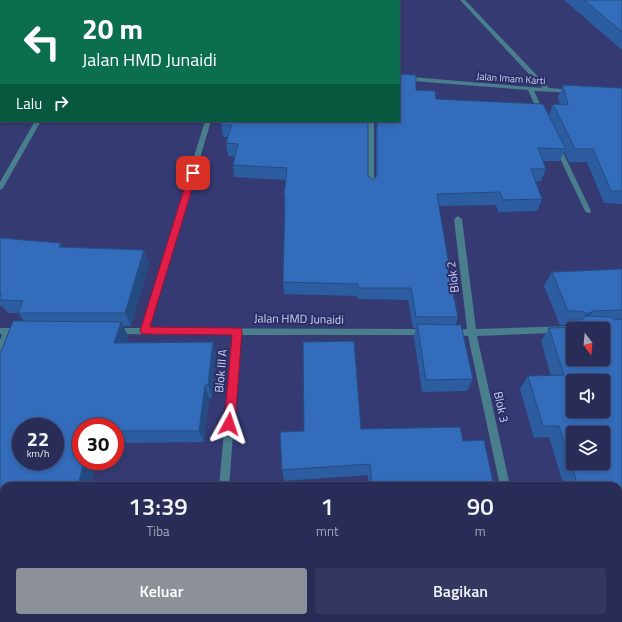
<!DOCTYPE html>
<html lang="id">
<head>
<meta charset="utf-8">
<style>
  :root { --surface:#282c56; --page:#343860; --text:#f1f3f6; --muted:#a5a7b9; --line:#44486c; --accent:#8c9099 }
  body { margin:0; font-family:"Titillium Web",sans-serif; background:var(--page); color:var(--text); height:100vh; display:flex; flex-direction:column; font-size:15px; white-space:nowrap }
  * { box-sizing:border-box; margin:0 }
  p { font-size:13px; color:var(--muted) }
  .icon { flex:none; width:22px; height:22px; fill:none; stroke:currentColor; stroke-width:2; stroke-linecap:round; stroke-linejoin:round }
  .map { position:relative; flex:1; overflow:hidden }
  .side { position:absolute; left:0px; top:482px; width:622px; height:140px; display:flex; flex-direction:column; background:var(--surface); border-radius:12px 12px 0 0; box-shadow:0 2px 6px #0003,0 0 0 1px var(--line) }
  .side>* { flex:none }
  .banner { position:absolute; left:0px; top:0px; width:400px; height:122px; box-shadow:0 2px 6px #0003,0 0 0 1px var(--line); background:#0b6e4f; color:#fff; overflow:hidden }
  .needle { width:26px; rotate:164deg }
  .buttons { position:absolute; left:566px; top:322px; display:grid; gap:8px }
  .buttons a { display:grid; place-items:center; width:44px; height:44px; border-radius:4px; background:var(--surface); box-shadow:0 2px 6px #0003,0 0 0 1px var(--line); font-size:20px }
  .speed { position:absolute; left:12px; top:418px; display:flex; gap:8px; font-size:20px; font-weight:700; text-align:center }
  .speed>* { display:grid; place-content:center; width:52px; height:52px; border-radius:50%; background:var(--surface); box-shadow:0 2px 6px #0003,0 0 0 1px var(--line); line-height:1 }
  .speed small { font-size:10px; font-weight:400 }
  .speed .limit { border:6px solid #d22; background:#fff; color:#111 }
  .pin { position:absolute; display:grid; place-items:center; width:34px; height:34px; color:#fff; margin:-17px; border-radius:8px; box-shadow:0 2px 6px #0006 }
  .me { position:absolute; width:44px; margin:-22px; rotate:5deg; stroke-linejoin:round; filter:drop-shadow(0 0 3px #0008) }
  .turn { display:flex; align-items:center; gap:14px; height:84px; padding:0 16px; font-size:18px }
  .turn .icon { width:52px; height:52px; stroke-width:2.5 }
  .turn b { display:block; font-size:28px; line-height:34px }
  .then { display:flex; align-items:center; height:38px; padding:0 16px; background:#0003; gap:8px; font-size:15px }
  .eta { display:flex; justify-content:space-evenly; align-items:center; height:68px; text-align:center }
  .eta b { font-size:24px; font-weight:600; line-height:28px }
  .action { display:flex; gap:8px; margin-top:auto; padding:8px 16px }
  .action a { flex:1; height:46px; border-radius:4px; background:var(--accent); color:#fff; font-size:16px; font-weight:600; line-height:46px; text-align:center }
  .action a+a { background:var(--page); color:var(--text) }
  .map>svg:first-child { display:block }
</style>
</head>
<body>
<div class="map">
<svg width="622" height="622" viewBox="0 0 622 622">
  <rect width="100%" height="100%" fill="#353a73"/>
  <g fill="none" stroke-linecap="round" stroke-linejoin="round">
    <g fill="#497e8d" fill-rule="evenodd">
      <polygon points="460,0 465,0 549,88 572,90 575,92 574,93 534,91 544,112 541,114 538,112 528,90 399,80 399,76 542,88"/>
      <polygon points="35,121 41,121 3,188 0,190 0,182"/>
      <polygon points="205,121 211,121 149,328 425,329 428,330 429,332 428,334 425,335 241,335 229,486 219,486 233,335 115,334 112,333 111,331 112,329 115,328 141,328"/>
      <polygon points="368,121 374,121 374,188 371,190 368,188"/>
      <polygon points="557,144 560,146 591,211 590,213 588,213 585,211 554,146"/>
      <polygon points="458,216 462,219 476,329 573,326 576,327 577,329 573,329 573,332 477,336 510,486 500,486 468,336 450,335 449,333 450,331 467,329 454,219"/>
      <polygon points="0,328 19,328 22,329 23,331 22,333 11,334 3,353 0,354 0,340 2,334 0,334"/>
      <rect x="206" y="618" width="12" height="4"/>
      <polygon points="527,618 539,618 540,622 528,622"/>
    </g>
  </g>
  <g fill="#2c5da0" fill-rule="evenodd">
    <polygon points="564,0 622,0 622,50"/>
    <polygon points="0,19 1,20 1,87 0,87"/>
    <polygon points="563,85 622,88 622,204 604,203 587,162 569,162 564,151 560,161 543,161 546,169 541,181 536,182 542,199 537,211 498,212 496,205 439,206 449,265 448,268 458,317 456,324 473,379 467,391 422,392 414,337 416,328 413,328 408,300 357,299 357,296 284,294 283,282 285,209 284,209 284,196 286,180 234,177 233,165 235,157 228,156 226,143 228,137 223,137 221,125 222,121 368,176 373,180 376,178 376,132 377,121 399,121 416,90 436,99 549,115 553,104 560,105 558,97"/>
    <path d="M0,238L61,243L63,247L144,250L149,264L131,326H123L128,336L126,342H213L216,355L212,398H209L204,442L115,443V427H81V461H96L90,486H4V618H52V622H0V354L13,321H24L18,313H8L2,306H0ZM21,427H55V461H21Z"/>
    <polygon points="622,269 622,622 578,622 577,618 618,618 618,486 564,486 549,437 534,438 520,389 528,376 551,376 541,341 549,328 568,327 569,325 560,325 544,286 552,272"/>
    <polygon points="361,429 463,441 494,486 368,486 368,475 284,481 282,470"/>
  </g>
  <g fill="#244c82">
    <polygon points="1,27 1,45 0,43 0,29"/>
    <polygon points="61,243 68,258 59,247"/>
    <polygon points="144,250 149,264 131,326 125,313"/>
    <polygon points="593,311 583,324 578,328 587,314"/>
    <polygon points="121,322 128,336 122,356 114,343"/>
    <polygon points="213,342 216,355 212,398 208,385"/>
    <polygon points="205,385 209,398 204,442 199,431"/>
    <polygon points="84,461 96,461 90,486 78,486"/>
    <polygon points="38,618 52,618 52,622 37,622"/>
  </g>
  <g fill="#336cba" stroke="#244c82" fill-rule="evenodd">
    <rect x="56" y="0" width="149" height="1"/>
    <polygon points="584,0 622,0 622,32"/>
    <polygon points="0,19 1,20 1,27 0,29"/>
    <polygon points="1,37 1,76 0,76 0,38"/>
    <polygon points="399,74 416,75 416,90 435,91 436,99 543,104 566,149 538,148 546,169 531,169 542,199 503,200 500,192 437,194 449,265 447,265 458,317 416,317 411,288 358,288 358,284 283,282 285,196 284,196 287,168 233,165 238,144 226,143 232,125 221,125 222,121 368,121 368,176 373,180 377,176 377,121 399,121"/>
    <polygon points="563,85 622,88 622,191 611,191 593,149 575,149 553,104 568,105"/>
    <polygon points="0,238 61,243 59,247 144,250 125,313 18,313 23,301 0,300 0,296 1,293 0,293"/>
    <polygon points="622,269 622,310 593,311 587,314 582,311 568,311 552,272"/>
    <path d="M588,316L612,317L614,320L622,319V622H592L591,618H618V486H578L559,426H543L528,376L564,375L549,328L575,327L572,320H582L584,317ZM573,329H603V359H573ZM573,381H603V411H573ZM573,433H603V463H573Z"/>
    <path d="M13,321L121,322L114,343L213,342L208,385H205L199,431H115V427H81V461H84L78,486H4V618H38L37,622H0V354ZM21,427H55V461H21Z"/>
    <polygon points="417,324 461,325 473,379 426,380"/>
    <polygon points="354,341 361,429 460,427 463,441 484,440 494,486 372,486 370,464 282,470 280,432 304,431 303,342"/>
  </g>
  <polygon fill="#e11d48" stroke="#92132f" points="193,170 197,173 150,327 241,328 242,331 235,424 233,427 229,429 226,427 224,424 232,335 144,334 141,333 140,331 189,173"/>
  <g text-anchor="middle" stroke-width="4" stroke-linejoin="round" paint-order="stroke">
    <g font-size="10" fill="#cdd3f5" stroke="#2c2f67">
      <text transform="translate(511 78) rotate(4)" y="4">Jalan Imam Karti</text>
    </g>
    <g font-size="12" fill="#cdd3f5" stroke="#2c2f67">
      <text transform="translate(453 277) rotate(-97)" y="4">Blok 2</text>
      <text transform="translate(299 319) rotate(1)" y="4">Jalan HMD Junaidi</text>
      <text transform="translate(221 371) rotate(-85)" y="4">Blok III A</text>
      <text transform="translate(501 407) rotate(78)" y="4">Blok 3</text>
    </g>
  </g>
</svg>
<div class="buttons">
<a><svg class="needle" viewBox="-14 -14 28 28"><path d="M0-13l5 13h-10z" fill="#e53935"/><path d="M0 13l5-13h-10z" fill="#a5a7b9"/></svg></a>
<a><svg class="icon" aria-label="sound" viewBox="0 0 24 24"><path d="M4 9h4l5-4v14l-5-4H4zM17 9q2 3 0 6"/></svg></a>
<a><svg class="icon" aria-label="layers" viewBox="0 0 24 24"><path d="M12 4l9 5-9 5-9-5zM3 14l9 5 9-5"/></svg></a>
</div>
<div class="speed"><div>22<small>km/h</small></div><div class="limit">30</div></div>
<div class="pin" style="left:193px;top:173px;background:#d93025"><svg class="icon" aria-label="arrive" viewBox="0 0 24 24"><path d="M6 21V4h12l-3 4 3 4H6"/></svg></div>
<svg class="me" style="left:229px;top:424px" viewBox="-20 -20 40 40"><path d="M0-17L14 15 0 8-14 15z" fill="#e11d48" stroke="#fff" stroke-width="4"/></svg>
<div class="banner">
<div class="turn"><svg class="icon" aria-label="left" viewBox="0 0 24 24"><path d="M17 20v-9H6M10 6l-5 5 5 5"/></svg><div><b>20 m</b>Jalan HMD Junaidi</div></div>
<div class="then">Lalu<svg class="icon" aria-label="right" viewBox="0 0 24 24"><path d="M7 20v-9h11M14 6l5 5-5 5"/></svg></div>
</div>
<section class="side">
<div class="eta">
<div><b>13:39</b><p>Tiba</p></div>
<div><b>1</b><p>mnt</p></div>
<div><b>90</b><p>m</p></div>
</div>
<div class="action"><a>Keluar</a><a>Bagikan</a></div>
</section>
</div>
</body>
</html>
